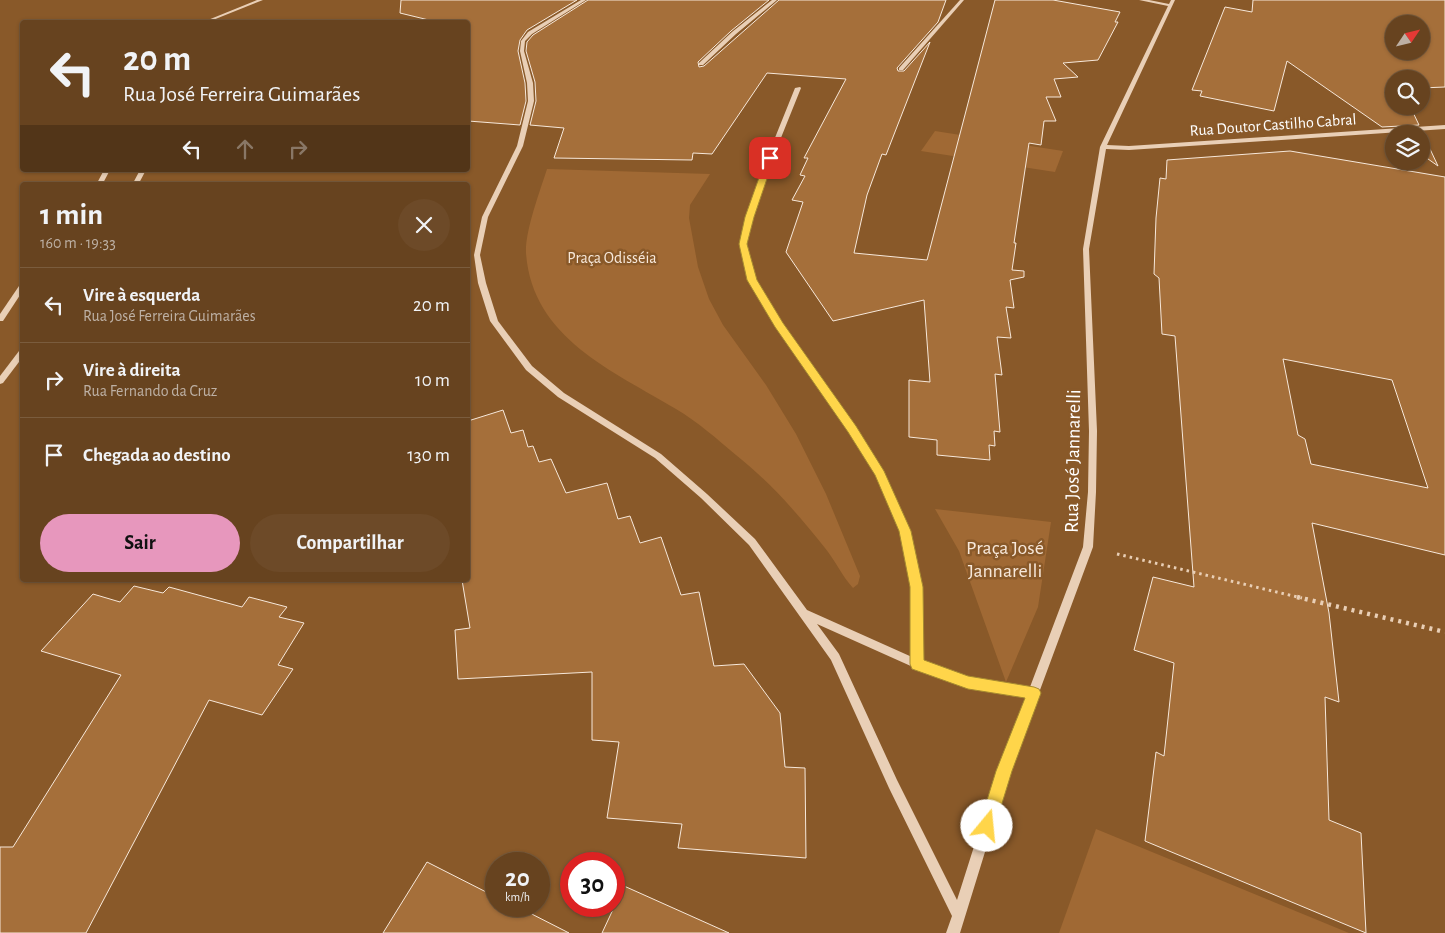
<!DOCTYPE html>
<html lang="pt">
<head>
<meta charset="utf-8">
<style>
  :root { --surface:#67431f; --page:#6d4a28; --text:#f1f3f6; --muted:#bdb0a4; --line:#7a5c3d; --accent:#e797bd }
  body { margin:0; font-family:"Alegreya Sans",sans-serif; background:var(--page); color:var(--text); height:100vh; display:flex; flex-direction:column; font-size:19px; white-space:nowrap }
  * { box-sizing:border-box; margin:0 }
  p { font-size:16px; color:var(--muted) }
  .icon { flex:none; width:28px; height:28px; fill:none; stroke:currentColor; stroke-width:2; stroke-linecap:round; stroke-linejoin:round }
  .map { position:relative; flex:1; overflow:hidden }
  .panel { position:absolute; left:20px; top:182px; width:450px; height:400px; display:flex; flex-direction:column; background:var(--surface); border-radius:5px; box-shadow:0 1px 4px #0004,0 0 0 1px var(--line) }
  .panel>* { flex:none }
  .hud { position:absolute; left:20px; top:20px; width:450px; height:152px; border-radius:5px; box-shadow:0 1px 4px #0004,0 0 0 1px var(--line); background:#67431f; color:var(--text); overflow:hidden }
  .needle { width:32px; rotate:55deg }
  .buttons { position:absolute; left:1385px; top:15px; display:grid; gap:10px }
  .buttons a { display:grid; place-items:center; width:45px; height:45px; border-radius:50%; background:var(--surface); box-shadow:0 1px 4px #0004,0 0 0 1px var(--line); font-size:25px }
  .speed { position:absolute; left:485px; top:852px; display:flex; gap:10px; font-size:25px; font-weight:700; text-align:center }
  .speed>* { display:grid; place-content:center; width:65px; height:65px; border-radius:50%; background:var(--surface); box-shadow:0 1px 4px #0004,0 0 0 1px var(--line); line-height:1 }
  .speed small { font-size:12px; font-weight:400 }
  .speed .limit { border:8px solid #d22; background:#fff; color:#111 }
  .pin { position:absolute; display:grid; place-items:center; width:42px; height:42px; color:#fff; margin:-21px; border-radius:10px; box-shadow:0 2px 8px #0006 }
  .me { position:absolute; width:55px; margin:-28px; rotate:17deg; stroke-linejoin:round; filter:drop-shadow(0 0 4px #0008) }
  .turn { display:flex; align-items:center; gap:18px; height:105px; padding:0 20px; font-size:22px }
  .turn .icon { width:65px; height:65px; stroke-width:2.5 }
  .turn b { display:block; font-size:35px; line-height:42px }
  .lanes { display:flex; align-items:center; height:48px; padding:0 20px; background:#0003; justify-content:center; gap:25px; direction:ltr }
  .lanes .off { opacity:.35 }
  .round { display:grid; place-items:center; flex:none; width:52px; height:52px; border-radius:26px; background:var(--page) }
  .headline { display:flex; align-items:center; justify-content:space-between; height:85px; padding:0 20px }
  h1 { font-size:30px; font-weight:700; line-height:38px }
  .button { display:flex; gap:10px; margin-top:auto; padding:10px 20px }
  .button a { flex:1; height:58px; border-radius:30px; background:var(--accent); color:#111; font-size:20px; font-weight:700; line-height:58px; text-align:center }
  .button a+a { background:var(--page); color:var(--text) }
  ul { padding:0; list-style:none }
  li { display:flex; align-items:center; gap:15px; height:75px; padding:0 20px; border-top:1px solid var(--line) }
  li div { flex:1 }
  li b { display:block; font-size:19px }
  li em { font-style:normal }
  .map>svg:first-child { display:block }
</style>
</head>
<body>
<div class="map">
<svg width="1445" height="933" viewBox="0 0 1445 933">
  <rect width="100%" height="100%" fill="#895929"/>
  <g fill="#a06934">
    <polygon points="935,131 1063,151 1055,172 921,151"/>
    <path d="M547,169L710,174L690,205L689,218L698,267L709,299L723,325L766,385L796,434L826,494L860,576L858,584L853,588C842,576 835,560 825,548C798,514 770,482 736,455C717,439 698,422 676,409C613,371 532,338 526,253C525,231 540,191 547,169Z"/>
    <polygon points="935,509 1051,522 1038,607 1006,682 959,551"/>
    <polygon points="1096,829 1349,933 1059,933"/>
  </g>
  <g fill="#a56f3a" stroke="#f7e8da" fill-rule="evenodd">
    <polygon points="401,0 577,0 527,30 520,40 518,51 525,83 526,101 520,125 468,121 468,22 437,22 400,13"/>
    <polygon points="588,0 769,0 731,31 698,62 699,67 704,66 779,0 946,0 938,22 897,68 898,71 904,71 930,42 886,155 882,154 867,195 854,253 927,260 995,0 1053,0 1120,12 1115,22 1118,22 1098,60 1063,63 1078,77 1054,79 1061,97 1046,97 1056,121 1044,121 1041,145 1029,143 1014,243 1016,243 1012,270 1024,271 1024,277 1010,280 1014,308 1006,307 1011,338 997,337 1002,375 995,374 1000,432 994,431 995,446 989,445 990,460 937,455 937,440 909,437 909,380 930,382 924,300 833,321 786,252 803,202 792,200 805,176 800,175 808,158 804,158 846,79 767,73 712,154 693,153 692,160 554,158 564,128 530,125 536,101 535,82 526,51 527,42 533,35"/>
    <path d="M1253,0H1445V87L1421,88V79H1394V106H1410L1419,125L1382,127L1287,61L1274,111L1200,96L1202,91L1192,90L1225,7L1252,12ZM1394,24H1421V51H1394Z"/>
    <polygon points="1422,132 1438,166 1421,154 1421,134 1402,134"/>
    <path d="M1290,151L1445,177V555L1312,523L1329,613L1339,702L1325,697L1329,820L1361,833L1366,933L1145,841L1156,752L1164,756L1174,663L1134,650L1153,577L1194,587L1175,336L1162,334L1159,278L1154,274L1156,218L1160,178L1166,179L1167,160ZM1283,359L1392,380L1428,488L1311,464L1305,439L1298,435Z"/>
    <polygon points="503,410 511,433 523,430 528,447 533,446 539,462 551,459 566,493 607,483 618,519 630,516 640,543 661,537 681,595 699,592 714,666 744,664 780,713 785,767 805,768 806,858 678,848 682,824 607,818 619,742 592,740 592,672 458,679 455,630 470,628 462,580 468,580 468,421"/>
    <polygon points="134,586 163,593 169,587 242,607 249,597 287,607 279,617 304,623 278,665 293,669 262,715 209,700 86,933 0,933 0,847 13,847 121,675 41,651 93,594 120,602"/>
    <polygon points="427,862 496,897 496,906 516,906 569,933 383,933"/>
    <polygon points="624,886 729,933 602,933"/>
  </g>
  <g fill="none" stroke-linecap="round" stroke-linejoin="round">
    <polyline stroke="#e9cfb6" stroke-width="3" stroke-dasharray="2.5 4" stroke-linecap="butt" points="1117,554 1302,598"/>
    <polyline stroke="#e9cfb6" stroke-width="4.5" stroke-dasharray="3 5" stroke-linecap="butt" points="1297,597 1445,632"/>
    <g fill="#e9cfb6" fill-rule="evenodd">
      <polygon points="257,0 263,0 208,22 203,22"/>
      <path d="M581,0H586L532,34L525,41L524,51L533,83L534,101L523,146L488,217L480,255L486,283L498,321L532,366L564,393L661,454L707,494L755,539L807,610L912,657L911,587L900,531L876,475L849,431L775,324L748,280L740,244L760,175L795,88L800,87L801,88L766,175L746,244L756,280L782,323L855,427L883,472L910,531L921,587L922,661L968,678L1030,687L1083,547L1088,492L1089,431L1083,249L1100,147L1168,6L1139,0H1149L1169,4L1171,0H1175L1107,145L1129,146L1445,125V129L1129,150L1106,149L1089,249L1097,431L1096,492L1093,547L1010,771L960,933H946L952,916L889,788L831,660L749,545L701,498L655,458L558,397L526,370L490,321L478,283L474,255L482,217L517,146L528,101L527,83L520,51L521,41L528,32ZM817,624L913,667L968,688L1026,697L998,771L957,900L897,780L839,654Z"/>
      <polygon points="772,0 777,0 736,34 703,65 699,65 699,63 732,32"/>
      <polygon points="960,0 964,0 903,70 899,70 899,68"/>
      <polygon points="104,170 110,170 102,185 96,185"/>
      <polygon points="140,170 146,170 138,185 132,185"/>
      <polygon points="19,286 22,286 22,292 3,321 0,321 0,314"/>
      <polygon points="19,351 22,351 22,358 3,383 0,384 0,376"/>
    </g>
  </g>
  <polygon fill="#ffd54a" stroke="#a68a30" points="770,155 774,158 754,217 747,244 757,280 783,323 856,426 884,471 911,531 923,587 924,660 968,676 1034,687 1039,689 1041,693 1012,771 995,826 993,831 987,834 982,831 979,826 996,771 1025,698 968,689 912,669 910,664 910,587 899,531 875,475 848,432 775,327 747,280 739,244 745,217 766,158"/>
  <g text-anchor="middle" stroke-width="5" stroke-linejoin="round" paint-order="stroke">
    <g font-size="16" fill="#fff" stroke="#895929">
      <text transform="translate(1273 124) rotate(-4)" y="6">Rua Doutor Castilho Cabral</text>
    </g>
    <g font-size="16" fill="#f7e8da" stroke="#895929">
      <text x="612" y="263">Praça Odisséia</text>
    </g>
    <g font-size="20" fill="#fff" stroke="#895929">
      <text transform="translate(1072 461) rotate(-89)" y="7">Rua José Jannarelli</text>
    </g>
    <g font-size="20" fill="#f7e8da" stroke="#895929">
      <text x="1005" y="554">Praça José<tspan x="1005" dy="23">Jannarelli</tspan></text>
    </g>
  </g>
</svg>
<div class="buttons">
<a><svg class="needle" viewBox="-14 -14 28 28"><path d="M0-13l5 13h-10z" fill="#e53935"/><path d="M0 13l5-13h-10z" fill="#bdb0a4"/></svg></a>
<a><svg class="icon" aria-label="search" viewBox="0 0 24 24"><circle cx="10" cy="10" r="6"/><path d="M15 15l6 6"/></svg></a>
<a><svg class="icon" aria-label="layers" viewBox="0 0 24 24"><path d="M12 4l9 5-9 5-9-5zM3 14l9 5 9-5"/></svg></a>
</div>
<div class="speed"><div>20<small>km/h</small></div><div class="limit">30</div></div>
<div class="pin" style="left:770px;top:158px;background:#d93025"><svg class="icon" aria-label="arrive" viewBox="0 0 24 24"><path d="M6 21V4h12l-3 4 3 4H6"/></svg></div>
<svg class="me" style="left:987px;top:826px" viewBox="-20 -20 40 40"><circle r="19" fill="#fff"/><path d="M0-13L10 11 0 6-10 11z" fill="#ffd54a"/></svg>
<div class="hud">
<div class="turn"><svg class="icon" aria-label="left" viewBox="0 0 24 24"><path d="M17 20v-9H6M10 6l-5 5 5 5"/></svg><div><b>20 m</b>Rua José Ferreira Guimarães</div></div>
<div class="lanes"><svg class="icon" aria-label="left" viewBox="0 0 24 24"><path d="M17 20v-9H6M10 6l-5 5 5 5"/></svg><svg class="icon off" aria-label="ahead" viewBox="0 0 24 24"><path d="M12 20V5M6 11l6-6 6 6"/></svg><svg class="icon off" aria-label="right" viewBox="0 0 24 24"><path d="M7 20v-9h11M14 6l5 5-5 5"/></svg></div>
</div>
<section class="panel">
<div class="headline"><div><h1>1 min</h1><p>160 m · 19:33</p></div><a class="round"><svg class="icon" aria-label="close" viewBox="0 0 24 24"><path d="M6 6l12 12M18 6L6 18"/></svg></a></div>
<ul>
<li><svg class="icon" aria-label="left" viewBox="0 0 24 24"><path d="M17 20v-9H6M10 6l-5 5 5 5"/></svg><div><b>Vire à esquerda</b><p>Rua José Ferreira Guimarães</p></div><em>20 m</em></li>
<li><svg class="icon" aria-label="right" viewBox="0 0 24 24"><path d="M7 20v-9h11M14 6l5 5-5 5"/></svg><div><b>Vire à direita</b><p>Rua Fernando da Cruz</p></div><em>10 m</em></li>
<li><svg class="icon" aria-label="arrive" viewBox="0 0 24 24"><path d="M6 21V4h12l-3 4 3 4H6"/></svg><div><b>Chegada ao destino</b></div><em>130 m</em></li>
</ul>
<div class="button"><a>Sair</a><a>Compartilhar</a></div>
</section>
</div>
</body>
</html>
